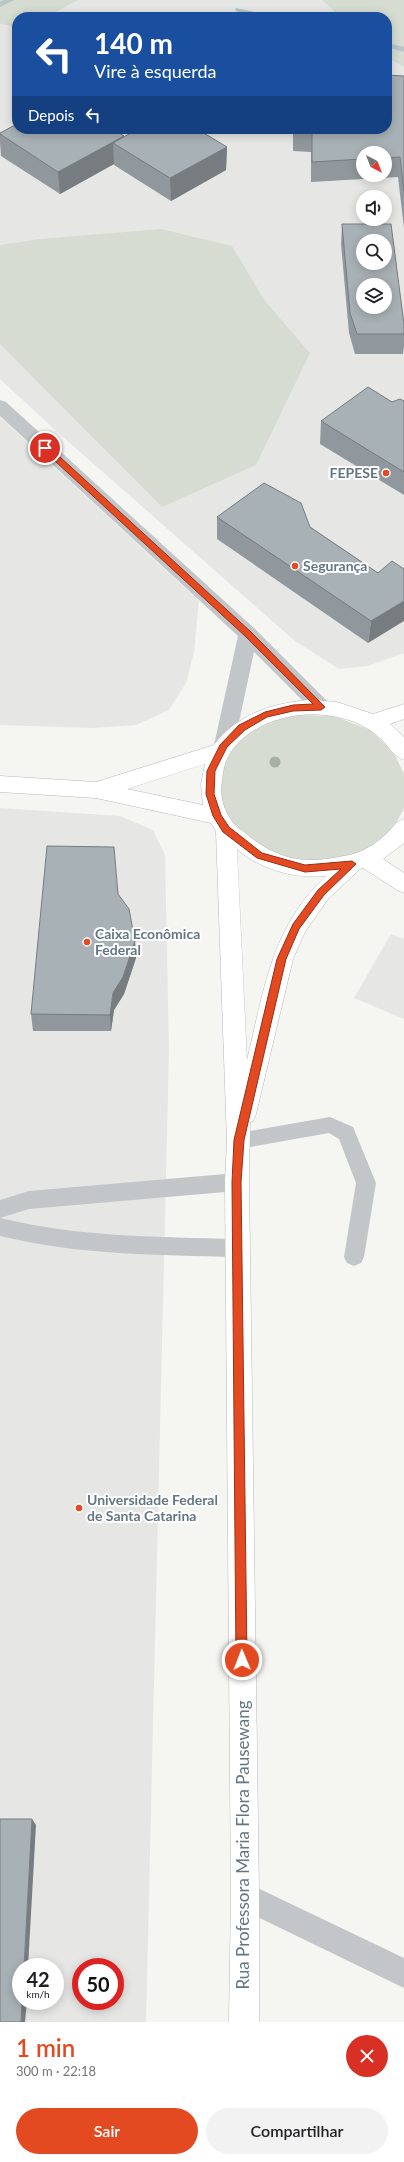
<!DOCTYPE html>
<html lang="pt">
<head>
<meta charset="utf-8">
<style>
  :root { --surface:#fff; --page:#f2f2f2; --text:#202124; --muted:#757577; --accent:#e44a22 }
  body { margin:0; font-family:Lato,sans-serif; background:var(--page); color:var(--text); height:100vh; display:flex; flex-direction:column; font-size:15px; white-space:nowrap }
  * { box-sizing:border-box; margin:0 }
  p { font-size:13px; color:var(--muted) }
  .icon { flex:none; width:22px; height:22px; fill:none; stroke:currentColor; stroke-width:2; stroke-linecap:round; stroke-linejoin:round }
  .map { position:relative; height:2022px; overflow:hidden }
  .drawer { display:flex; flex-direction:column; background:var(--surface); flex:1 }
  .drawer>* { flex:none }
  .top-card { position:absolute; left:12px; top:12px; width:380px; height:122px; border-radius:16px; box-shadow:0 2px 10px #0003; background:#1a4fa0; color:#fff; overflow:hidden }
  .needle { width:26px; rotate:138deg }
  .buttons { position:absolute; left:356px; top:146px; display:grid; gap:8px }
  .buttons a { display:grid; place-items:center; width:36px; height:36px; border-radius:50%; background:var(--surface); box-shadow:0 2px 10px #0003; font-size:20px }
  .speed { position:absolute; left:12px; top:1958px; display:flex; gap:8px; font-size:20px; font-weight:700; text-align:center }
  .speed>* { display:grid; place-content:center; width:52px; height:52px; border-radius:50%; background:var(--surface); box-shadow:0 2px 10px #0003; line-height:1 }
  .speed small { font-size:10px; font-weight:400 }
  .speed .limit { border:6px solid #d22; background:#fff; color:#111 }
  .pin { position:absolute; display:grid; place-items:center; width:34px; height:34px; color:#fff; margin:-17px; border:2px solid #fff; border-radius:50%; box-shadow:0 1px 4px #0007 }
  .me { position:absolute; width:44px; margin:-22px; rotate:359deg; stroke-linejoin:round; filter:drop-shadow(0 0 3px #0008) }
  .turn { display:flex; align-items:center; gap:14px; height:84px; padding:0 16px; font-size:18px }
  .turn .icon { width:52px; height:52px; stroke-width:2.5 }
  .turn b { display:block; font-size:28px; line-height:34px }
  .then { display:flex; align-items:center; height:38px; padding:0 16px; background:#0003; gap:8px; font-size:15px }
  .round { display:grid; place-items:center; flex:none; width:42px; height:42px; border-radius:21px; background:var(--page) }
  .headline { display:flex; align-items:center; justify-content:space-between; height:68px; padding:0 16px }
  h1 { font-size:24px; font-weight:600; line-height:30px; color:var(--accent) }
  .primary-button { display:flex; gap:8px; margin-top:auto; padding:8px 16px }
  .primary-button a { flex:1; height:46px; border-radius:24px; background:var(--accent); color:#fff; font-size:16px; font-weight:600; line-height:46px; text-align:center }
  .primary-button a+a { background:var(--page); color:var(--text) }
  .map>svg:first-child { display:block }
</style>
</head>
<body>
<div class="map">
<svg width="404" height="2022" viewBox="0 0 404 2022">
  <rect width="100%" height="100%" fill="#f5f5f1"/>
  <g fill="#e6e7e5" fill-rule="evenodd">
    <path d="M0,0H404V653L368,666L339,669L295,641L55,430L0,379ZM17,17H387V129H17ZM363,153H385V175H363ZM363,197H385V219H363ZM363,241H385V263H363ZM363,285H385V307H363Z"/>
    <polygon points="0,417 199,601 194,652 186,683 169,710 136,725 93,728 0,725"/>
    <path d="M0,808L120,816L153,830L165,855L169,1049L146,2022H0ZM21,1967H55V2001H21ZM81,1967H115V2001H81Z"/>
    <polygon points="391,934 404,939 404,1019 354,998"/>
  </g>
  <g fill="#d6dcd2">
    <polygon points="0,0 78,0 46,17 17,17 17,27 0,24"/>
    <polygon points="322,0 404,0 404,67 387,57 387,17 341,17"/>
    <polygon points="161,229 232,246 265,301 310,353 256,465 162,507 0,344 0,245 40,239"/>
    <polygon points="297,715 334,716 370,730 393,751 404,774 404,808 391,833 356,856 313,863 274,856 243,839 221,812 216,789 222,761 236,741 263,723"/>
  </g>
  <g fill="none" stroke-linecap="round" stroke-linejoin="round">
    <g fill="#b7c5c8" fill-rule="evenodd">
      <polygon points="4,0 14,0 0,7 0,2"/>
      <path d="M236,8L269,15L273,17C262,17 244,17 235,10Z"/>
      <polygon points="387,43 404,47 404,52 387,47"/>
    </g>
    <defs>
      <path id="secondary" d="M310,700L337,702L373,714L404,704V719L390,724L404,737V760C393,756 388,745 380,738C365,724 345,717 325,715C291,711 247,724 229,755C224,763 223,772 222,781C219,796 224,812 234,824C238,829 245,832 250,837C282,861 305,864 344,856C359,854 373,846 384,836C392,830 394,822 404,819V843L383,859L404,873V893L397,890L363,868L360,869L328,899L305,932L293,959L256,1114L253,1121L250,1122L249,1182L259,1896V2022H229L231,1896L225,1182L227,1141L216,831L211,823L96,798L0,792V776L96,782L214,745C238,714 272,703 310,700ZM205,764L201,784L203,805L127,789ZM237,849C260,870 296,879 326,876C271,927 264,991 247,1060Z"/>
    </defs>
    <use href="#secondary" stroke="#b4babe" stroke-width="1"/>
    <g fill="#c2c6c9" fill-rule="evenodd">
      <polygon points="330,1117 353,1127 376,1183 364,1257 361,1263 354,1266 347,1263 344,1257 356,1183 339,1139 329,1133 239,1149 232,1147 230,1141 232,1135 239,1133"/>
      <polygon points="237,1173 244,1176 247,1182 244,1188 237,1191 29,1209 0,1218 0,1200 29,1191"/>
      <path d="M0,1218C78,1237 158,1237 237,1239L244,1242L247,1248L244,1254L237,1257C158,1255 78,1255 0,1236Z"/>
    </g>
    <g fill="#c2c6c9" fill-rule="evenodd">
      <polygon points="0,400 6,402 255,629 328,702 331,707 328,712 321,714 314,712 254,652 234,745 231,750 224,753 217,750 214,745 238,636 0,416"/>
      <polygon points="245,1882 404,1958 404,1988 235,1906 231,1896 235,1886"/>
    </g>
    <use href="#secondary" fill="#fff" fill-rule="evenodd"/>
  </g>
  <circle fill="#a7b1a3" cx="275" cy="762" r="5.5"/>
  <g fill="#90989d" fill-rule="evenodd">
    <path d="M404,76V228L398,177L311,182V152L293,151V129H387ZM363,153H385V175H363Z"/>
    <polygon points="0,133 124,137 227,147 226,170 171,201 114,165 114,164 60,194 1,156 0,142"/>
    <polygon points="342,224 404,324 404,346 403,354 355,354 349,333 341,244"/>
    <polygon points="404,401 404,495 320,444 321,421 392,402"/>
    <polygon points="217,517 310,527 378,573 368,643 217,539"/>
    <polygon points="118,895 135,941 136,958 124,994 114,1010 111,1031 33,1031 31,1014"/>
  </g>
  <g fill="#767c7f">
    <polygon points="124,136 125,150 113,143 114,164 60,194 58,172"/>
    <polygon points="227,147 226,170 171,201 170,178"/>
    <polygon points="404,601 404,621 368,643 371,621"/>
    <polygon points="135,941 136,958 124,994 114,1010 111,1031 110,1015 113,993"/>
    <polygon points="32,1819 36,1825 28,1967 24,1967"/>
    <polygon points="22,2001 27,2001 25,2022 21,2022"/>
  </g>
  <g fill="#a8b1b6" stroke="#767c7f" fill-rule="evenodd">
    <polygon points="387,75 404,76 404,191 400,157 385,158 385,153 363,153 363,159 312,162 312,132 294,131 294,129 387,129"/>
    <polygon points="17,124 17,129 113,129 124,136 58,172 0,134 0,133"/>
    <polygon points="138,129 197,129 227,147 170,178 113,143"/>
    <path d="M342,224H391L404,324V334H357L350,313ZM363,241H385V263H363ZM363,285H385V307H363Z"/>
    <polygon points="368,387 392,402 400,399 404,401 404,472 321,421"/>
    <polygon points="264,483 301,503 310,527 378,573 392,561 404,569 404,601 371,621 217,517"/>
    <polygon points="47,846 114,847 118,894 129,909 135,941 123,977 113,993 110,1015 31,1014"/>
    <polygon points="0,1819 32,1819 24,1967 21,1967 21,2001 22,2001 21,2022 0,2022"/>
  </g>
  <polygon fill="#e44a22" stroke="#943016" points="43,446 48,446 251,632 325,707 321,710 293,711 267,717 245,730 227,747 215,771 214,794 221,815 229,827 262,853 305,865 352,861 356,864 324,895 299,929 286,959 244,1140 241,1182 247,1660 246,1664 242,1665 238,1664 236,1660 232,1182 234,1140 277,959 293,924 318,890 341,869 305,872 257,858 223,832 213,816 206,794 207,771 220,745 239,725 265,712 293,705 313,704 245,636 43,450"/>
  <g fill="#e44a22" stroke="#fff" stroke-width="1.5">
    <circle cx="386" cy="473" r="4"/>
    <circle cx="295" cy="566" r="4"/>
    <circle cx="87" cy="942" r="4"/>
    <circle cx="79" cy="1508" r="4"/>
  </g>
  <g text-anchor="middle" stroke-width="4" stroke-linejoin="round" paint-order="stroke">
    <g font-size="14" font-weight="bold" fill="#647683" stroke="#fff" text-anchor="start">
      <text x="378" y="478" text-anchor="end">FEPESE</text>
      <text x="303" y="571">Segurança</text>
      <text x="95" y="939">Caixa Econômica<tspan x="95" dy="16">Federal</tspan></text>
      <text x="87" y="1505">Universidade Federal<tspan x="87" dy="16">de Santa Catarina</tspan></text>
    </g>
    <g font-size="17" fill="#647683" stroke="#fff">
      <text transform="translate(243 1845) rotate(-90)" y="6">Rua Professora Maria Flora Pausewang</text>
    </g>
  </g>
</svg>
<div class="buttons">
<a><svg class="needle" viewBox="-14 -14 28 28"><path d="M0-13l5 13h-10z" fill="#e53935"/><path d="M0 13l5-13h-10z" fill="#757577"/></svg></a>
<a><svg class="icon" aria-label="sound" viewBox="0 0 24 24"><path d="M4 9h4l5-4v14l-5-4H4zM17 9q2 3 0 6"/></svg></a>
<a><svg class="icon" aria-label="search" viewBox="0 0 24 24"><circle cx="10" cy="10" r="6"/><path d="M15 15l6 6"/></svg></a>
<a><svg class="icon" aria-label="layers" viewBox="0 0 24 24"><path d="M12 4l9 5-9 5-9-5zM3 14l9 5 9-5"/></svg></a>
</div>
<div class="speed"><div>42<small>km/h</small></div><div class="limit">50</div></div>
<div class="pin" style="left:45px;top:448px;background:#d93025"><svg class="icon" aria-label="arrive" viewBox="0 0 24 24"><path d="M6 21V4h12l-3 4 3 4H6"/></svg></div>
<svg class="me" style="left:242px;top:1660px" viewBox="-20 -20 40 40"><circle r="17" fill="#e44a22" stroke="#fff" stroke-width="3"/><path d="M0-11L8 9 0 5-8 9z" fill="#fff"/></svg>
<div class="top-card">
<div class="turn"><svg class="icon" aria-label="left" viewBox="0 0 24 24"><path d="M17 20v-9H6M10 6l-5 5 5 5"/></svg><div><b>140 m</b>Vire à esquerda</div></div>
<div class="then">Depois<svg class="icon" aria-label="left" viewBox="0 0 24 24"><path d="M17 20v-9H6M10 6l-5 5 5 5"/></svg></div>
</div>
</div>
<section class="drawer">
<div class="headline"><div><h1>1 min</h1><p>300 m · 22:18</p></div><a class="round" style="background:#d93025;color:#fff"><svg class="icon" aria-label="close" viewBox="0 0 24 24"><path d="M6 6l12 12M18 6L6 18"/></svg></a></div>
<div class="primary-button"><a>Sair</a><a>Compartilhar</a></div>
</section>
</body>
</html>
